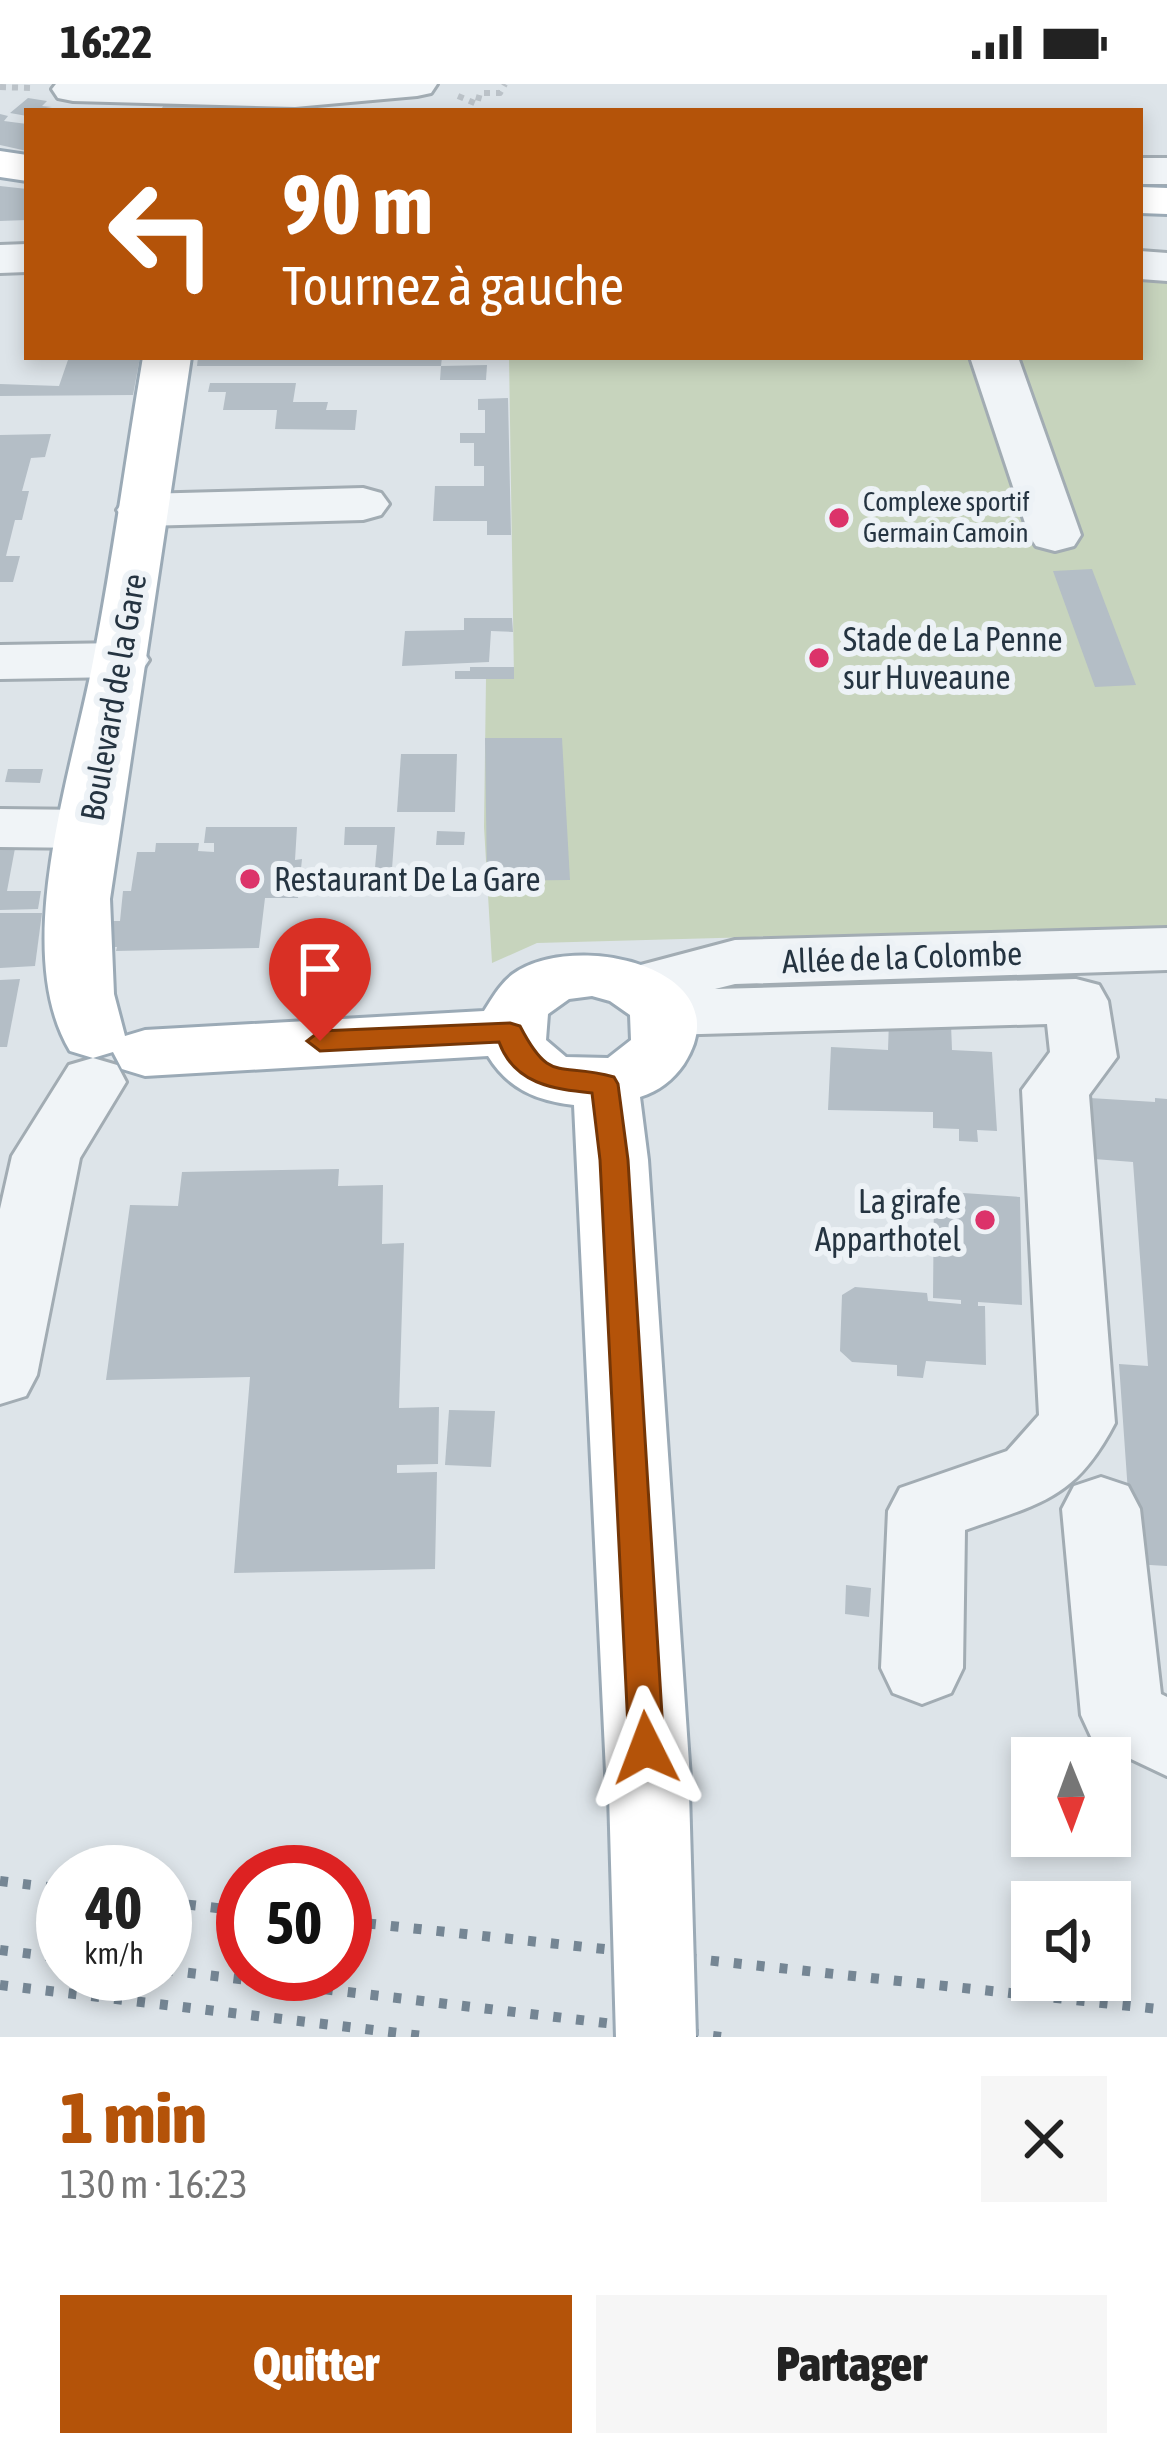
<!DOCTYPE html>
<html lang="fr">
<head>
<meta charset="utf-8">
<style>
  :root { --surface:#fff; --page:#f6f6f6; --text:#222; --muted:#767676; --accent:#b45309 }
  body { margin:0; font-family:"Asap Condensed",sans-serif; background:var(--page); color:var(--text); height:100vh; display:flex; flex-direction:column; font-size:45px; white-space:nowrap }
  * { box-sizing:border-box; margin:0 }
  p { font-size:39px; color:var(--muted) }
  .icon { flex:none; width:66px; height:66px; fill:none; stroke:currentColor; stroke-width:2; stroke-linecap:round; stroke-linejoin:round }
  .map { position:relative; height:1953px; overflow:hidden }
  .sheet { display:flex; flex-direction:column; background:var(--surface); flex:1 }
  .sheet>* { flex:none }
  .top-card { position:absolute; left:24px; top:24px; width:1119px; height:252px; border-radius:0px; box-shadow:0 6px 18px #0003; background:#b45309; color:#fff; overflow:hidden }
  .needle { width:78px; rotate:179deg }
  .controls { position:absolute; left:1011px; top:1653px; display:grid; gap:24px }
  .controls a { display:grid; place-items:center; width:120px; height:120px; border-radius:0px; background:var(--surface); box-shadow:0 6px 18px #0003; font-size:60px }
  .speed { position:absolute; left:36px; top:1761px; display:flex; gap:24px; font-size:60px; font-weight:700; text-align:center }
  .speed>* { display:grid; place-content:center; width:156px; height:156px; border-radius:50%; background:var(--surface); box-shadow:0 6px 18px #0003; line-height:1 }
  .speed small { font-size:30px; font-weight:400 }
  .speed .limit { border:18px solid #d22; background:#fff; color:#111 }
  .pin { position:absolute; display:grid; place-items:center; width:102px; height:102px; color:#fff; margin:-123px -51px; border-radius:50% 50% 50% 0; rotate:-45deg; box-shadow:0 0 12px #0007 }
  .pin .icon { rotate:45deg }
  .me { position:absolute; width:132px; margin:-66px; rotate:357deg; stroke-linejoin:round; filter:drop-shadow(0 0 9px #0008) }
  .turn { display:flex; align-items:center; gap:42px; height:252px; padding:0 60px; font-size:54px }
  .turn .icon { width:156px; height:156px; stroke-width:2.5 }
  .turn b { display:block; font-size:84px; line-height:102px }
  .round { display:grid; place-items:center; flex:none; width:126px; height:126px; border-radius:0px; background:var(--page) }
  .head { display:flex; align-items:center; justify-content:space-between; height:204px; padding:0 60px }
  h1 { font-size:72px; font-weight:800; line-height:90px; color:var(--accent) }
  .cta { display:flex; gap:24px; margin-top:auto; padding:24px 60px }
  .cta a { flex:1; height:138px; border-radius:0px; background:var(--accent); color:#fff; font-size:48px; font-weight:800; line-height:138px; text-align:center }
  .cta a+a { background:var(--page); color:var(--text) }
  .status { display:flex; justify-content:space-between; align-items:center; height:84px; padding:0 60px; background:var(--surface); direction:ltr }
  .status svg { height:33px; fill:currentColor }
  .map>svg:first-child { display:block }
</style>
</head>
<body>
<div class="status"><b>16:22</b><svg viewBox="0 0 49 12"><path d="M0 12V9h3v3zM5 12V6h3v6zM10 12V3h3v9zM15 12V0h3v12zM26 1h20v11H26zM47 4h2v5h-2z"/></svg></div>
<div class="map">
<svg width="1167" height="1953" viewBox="0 0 1167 1953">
  <rect width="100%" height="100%" fill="#dde4e9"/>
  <polygon fill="#c7d4bd" points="1140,194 1167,195 1167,842 537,859 492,879 484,743 486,594 514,594 509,273 1140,273"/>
  <g fill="#b4bec6">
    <polygon points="28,14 47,17 42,22 52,23 27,27 27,32 10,29"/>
    <polygon points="167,16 275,24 275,27 160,27"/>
    <polygon points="0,30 8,32 4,37 27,40 27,67 0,61"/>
    <polygon points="0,102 27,105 27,136 0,137"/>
    <polygon points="69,273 140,273 133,311 0,312 0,300 59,302"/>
    <polygon points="198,273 442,273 441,282 197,282"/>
    <polygon points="487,281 486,296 440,296 441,282"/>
    <polygon points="210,299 296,299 293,318 328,318 326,326 357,326 355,346 275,345 277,326 223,326 226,308 208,308"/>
    <polygon points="508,314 511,451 487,451 487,437 433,437 435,402 484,402 484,382 474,382 474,359 460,359 460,349 485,349 485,326 478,326 478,315"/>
    <polygon points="51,350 45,373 31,374 22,407 29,407 22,436 15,436 6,472 20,472 13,498 0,498 0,351"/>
    <polygon points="1092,485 1136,601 1095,603 1053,487"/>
    <polygon points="464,534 512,534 513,548 491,547 489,578 402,582 405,547 464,546"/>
    <polygon points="470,583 514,583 514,595 455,595 455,587 470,587"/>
    <polygon points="485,654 562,654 570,796 487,797"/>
    <polygon points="401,670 457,670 455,728 397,728"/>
    <polygon points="8,685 43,685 40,699 5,698"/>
    <polygon points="206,743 297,743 295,776 302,775 298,814 265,814 259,864 116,867 117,863 109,863 112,837 120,837 123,807 131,807 137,768 155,768 156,759 199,759 198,767 214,768 214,759 204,759"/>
    <polygon points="345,743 395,743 392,785 375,784 377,761 344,761"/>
    <polygon points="437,747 465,748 464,761 436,761"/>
    <polygon points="16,759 7,807 41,807 38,825 0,826 0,760"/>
    <polygon points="0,829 42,829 35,882 0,884"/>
    <polygon points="20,895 7,963 0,963 0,896"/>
    <polygon points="889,936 951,940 952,966 992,968 997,1047 977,1046 978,1058 959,1057 959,1045 933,1044 933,1028 828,1026 831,963 888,966"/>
    <polygon points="1090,1014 1155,1018 1155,1014 1167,1015 1167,1482 1133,1480 1119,1280 1148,1282 1133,1078 1094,1075"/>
    <polygon points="339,1085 338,1102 383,1101 382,1160 404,1159 399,1324 439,1323 438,1380 397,1381 397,1389 437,1388 435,1485 234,1489 250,1293 106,1296 130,1121 178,1122 182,1088"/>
    <polygon points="934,1107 1020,1113 1022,1221 978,1218 978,1222 985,1222 986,1281 926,1277 923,1294 897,1292 897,1281 852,1278 840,1267 842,1211 855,1203 927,1209 928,1217 961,1220 961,1216 933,1214"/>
    <polygon points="449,1326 495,1327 491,1383 445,1381"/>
    <polygon points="846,1501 871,1504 869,1533 845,1530"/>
  </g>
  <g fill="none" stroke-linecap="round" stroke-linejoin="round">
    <defs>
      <g id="minor">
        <polygon points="56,0 437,0 431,9 417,12 295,23 73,17 58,14 52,5"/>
        <rect x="1140" y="74" width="27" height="26"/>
        <polygon points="27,160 27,188 0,189 0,161"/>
        <polygon points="1140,167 1167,169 1167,197 1140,195"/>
        <polygon points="970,273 1018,273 1081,451 1074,462 1055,467 1036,462 1029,451"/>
        <polygon points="363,404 381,409 389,420 381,431 363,436 143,442 125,437 117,426 125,415 143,410"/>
        <polygon points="121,559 141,564 149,576 141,588 121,593 0,595 0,561"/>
        <polygon points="0,725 90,726 111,731 120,745 111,759 90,764 0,763"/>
        <path d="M1167,844V886L735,900L715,905L1076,895L1099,901L1108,917L1117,973L1089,1011L1115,1339C1075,1416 1040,1419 965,1446L963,1584L951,1609L922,1620L893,1609L881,1584L888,1427L900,1404L1007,1367L1039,1331L1022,1006L1050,968L1047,940L665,951L642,945L633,929L636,924L618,919L609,903L618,887L735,856Z"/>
        <polygon points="93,974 117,981 126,998 80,1074 37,1291 26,1312 0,1320 0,1125 12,1072 69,981"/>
        <polygon points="1101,1393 1128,1402 1140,1425 1161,1610 1167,1613 1167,1692 1093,1657 1081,1631 1062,1425 1074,1402"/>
      </g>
      <g id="major">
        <polygon points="0,67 27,71 27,97 0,93"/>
        <polygon points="1140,103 1167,104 1167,130 1140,129"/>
        <path d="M143,273H191L110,815L114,910L125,952L145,946L484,927C493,913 500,900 513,890C576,845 745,885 684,980C673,996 659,1007 640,1013L648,1076L691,1709L679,1736L649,1748L619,1736L607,1709L574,1021C537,1017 508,1005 488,972L145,992L122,985L113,968L93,974L70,967C9,865 74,682 94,572C113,473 126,373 143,273ZM592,912L610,917L630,931L631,956L608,974L566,973L546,956L548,930L569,915Z"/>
      </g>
    </defs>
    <use href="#minor" stroke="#a2acb3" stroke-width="6"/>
    <use href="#major" stroke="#9baab6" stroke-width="6"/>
    <g stroke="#bbc2c8" stroke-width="6" stroke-dasharray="6 6" stroke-linecap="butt">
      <polyline points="0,3 30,4"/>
      <polyline points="458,12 477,20 480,9 500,9 505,0"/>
    </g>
    <use href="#minor" fill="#f0f4f7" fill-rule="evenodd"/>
    <use href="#major" fill="#fff" fill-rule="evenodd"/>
    <g stroke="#758694" stroke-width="10" stroke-dasharray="8 15" stroke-linecap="butt">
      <polyline points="0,1797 63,1805"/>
      <polyline points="165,1818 243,1827"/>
      <polyline points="345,1837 1167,1926"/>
      <polyline points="0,1866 63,1874"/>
      <polyline points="165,1886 722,1953"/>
      <polyline points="0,1901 431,1953"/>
    </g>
    <defs>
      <polyline id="major-bridge" points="649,1709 656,1953"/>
    </defs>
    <use href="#major-bridge" stroke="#9baab6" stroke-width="86" stroke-linecap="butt"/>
    <use href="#major-bridge" stroke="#fff" stroke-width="80"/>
  </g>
  <path fill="#b45309" stroke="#753606" stroke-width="3" d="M510,939L520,942C551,1002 559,977 614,993L618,1000L628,1076L664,1664L659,1674L646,1679L634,1674L629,1664L600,1076L592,1009C553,1005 514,1000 499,958L320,967L307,957L320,947Z"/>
  <g fill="#dc336a" stroke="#edf2f6" stroke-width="4.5">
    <circle cx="839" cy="434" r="12"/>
    <circle cx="819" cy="574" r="12"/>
    <circle cx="250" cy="795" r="12"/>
    <circle cx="985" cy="1136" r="12"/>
  </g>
  <g text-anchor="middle" stroke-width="12" stroke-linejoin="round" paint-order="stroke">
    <g font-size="27" fill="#253441" stroke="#edf2f6" text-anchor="start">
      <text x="863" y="427">Complexe sportif<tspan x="863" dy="31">Germain Camoin</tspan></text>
    </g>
    <g font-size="33" fill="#253441" stroke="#edf2f6" text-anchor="start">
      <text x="843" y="567">Stade de La Penne<tspan x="843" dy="38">sur Huveaune</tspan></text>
      <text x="274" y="807">Restaurant De La Gare</text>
      <text x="961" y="1129" text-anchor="end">La girafe<tspan x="961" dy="38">Apparthotel</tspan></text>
    </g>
    <g font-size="33" fill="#253441" stroke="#edf2f6">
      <text transform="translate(113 613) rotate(-80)" y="12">Boulevard de la Gare</text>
      <text transform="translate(902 873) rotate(-2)" y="12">Allée de la Colombe</text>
    </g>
  </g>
</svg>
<div class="controls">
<a><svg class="needle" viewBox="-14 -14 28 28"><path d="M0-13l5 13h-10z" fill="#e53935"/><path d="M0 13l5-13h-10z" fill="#767676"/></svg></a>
<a><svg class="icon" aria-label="sound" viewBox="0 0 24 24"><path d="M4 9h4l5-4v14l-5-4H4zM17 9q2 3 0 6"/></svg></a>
</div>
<div class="speed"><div>40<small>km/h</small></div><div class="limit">50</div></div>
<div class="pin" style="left:320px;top:957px;background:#d93025"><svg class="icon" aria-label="arrive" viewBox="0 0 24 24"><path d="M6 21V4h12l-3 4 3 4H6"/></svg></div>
<svg class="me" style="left:646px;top:1664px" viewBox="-20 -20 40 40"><path d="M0-17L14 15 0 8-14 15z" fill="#b45309" stroke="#fff" stroke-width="4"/></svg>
<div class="top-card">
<div class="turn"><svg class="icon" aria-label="left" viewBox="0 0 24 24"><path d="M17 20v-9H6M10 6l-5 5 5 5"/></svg><div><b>90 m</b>Tournez à gauche</div></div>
</div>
</div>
<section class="sheet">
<div class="head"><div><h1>1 min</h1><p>130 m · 16:23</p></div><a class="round"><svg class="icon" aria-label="close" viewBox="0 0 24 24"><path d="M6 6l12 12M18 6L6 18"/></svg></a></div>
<div class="cta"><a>Quitter</a><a>Partager</a></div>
</section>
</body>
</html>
